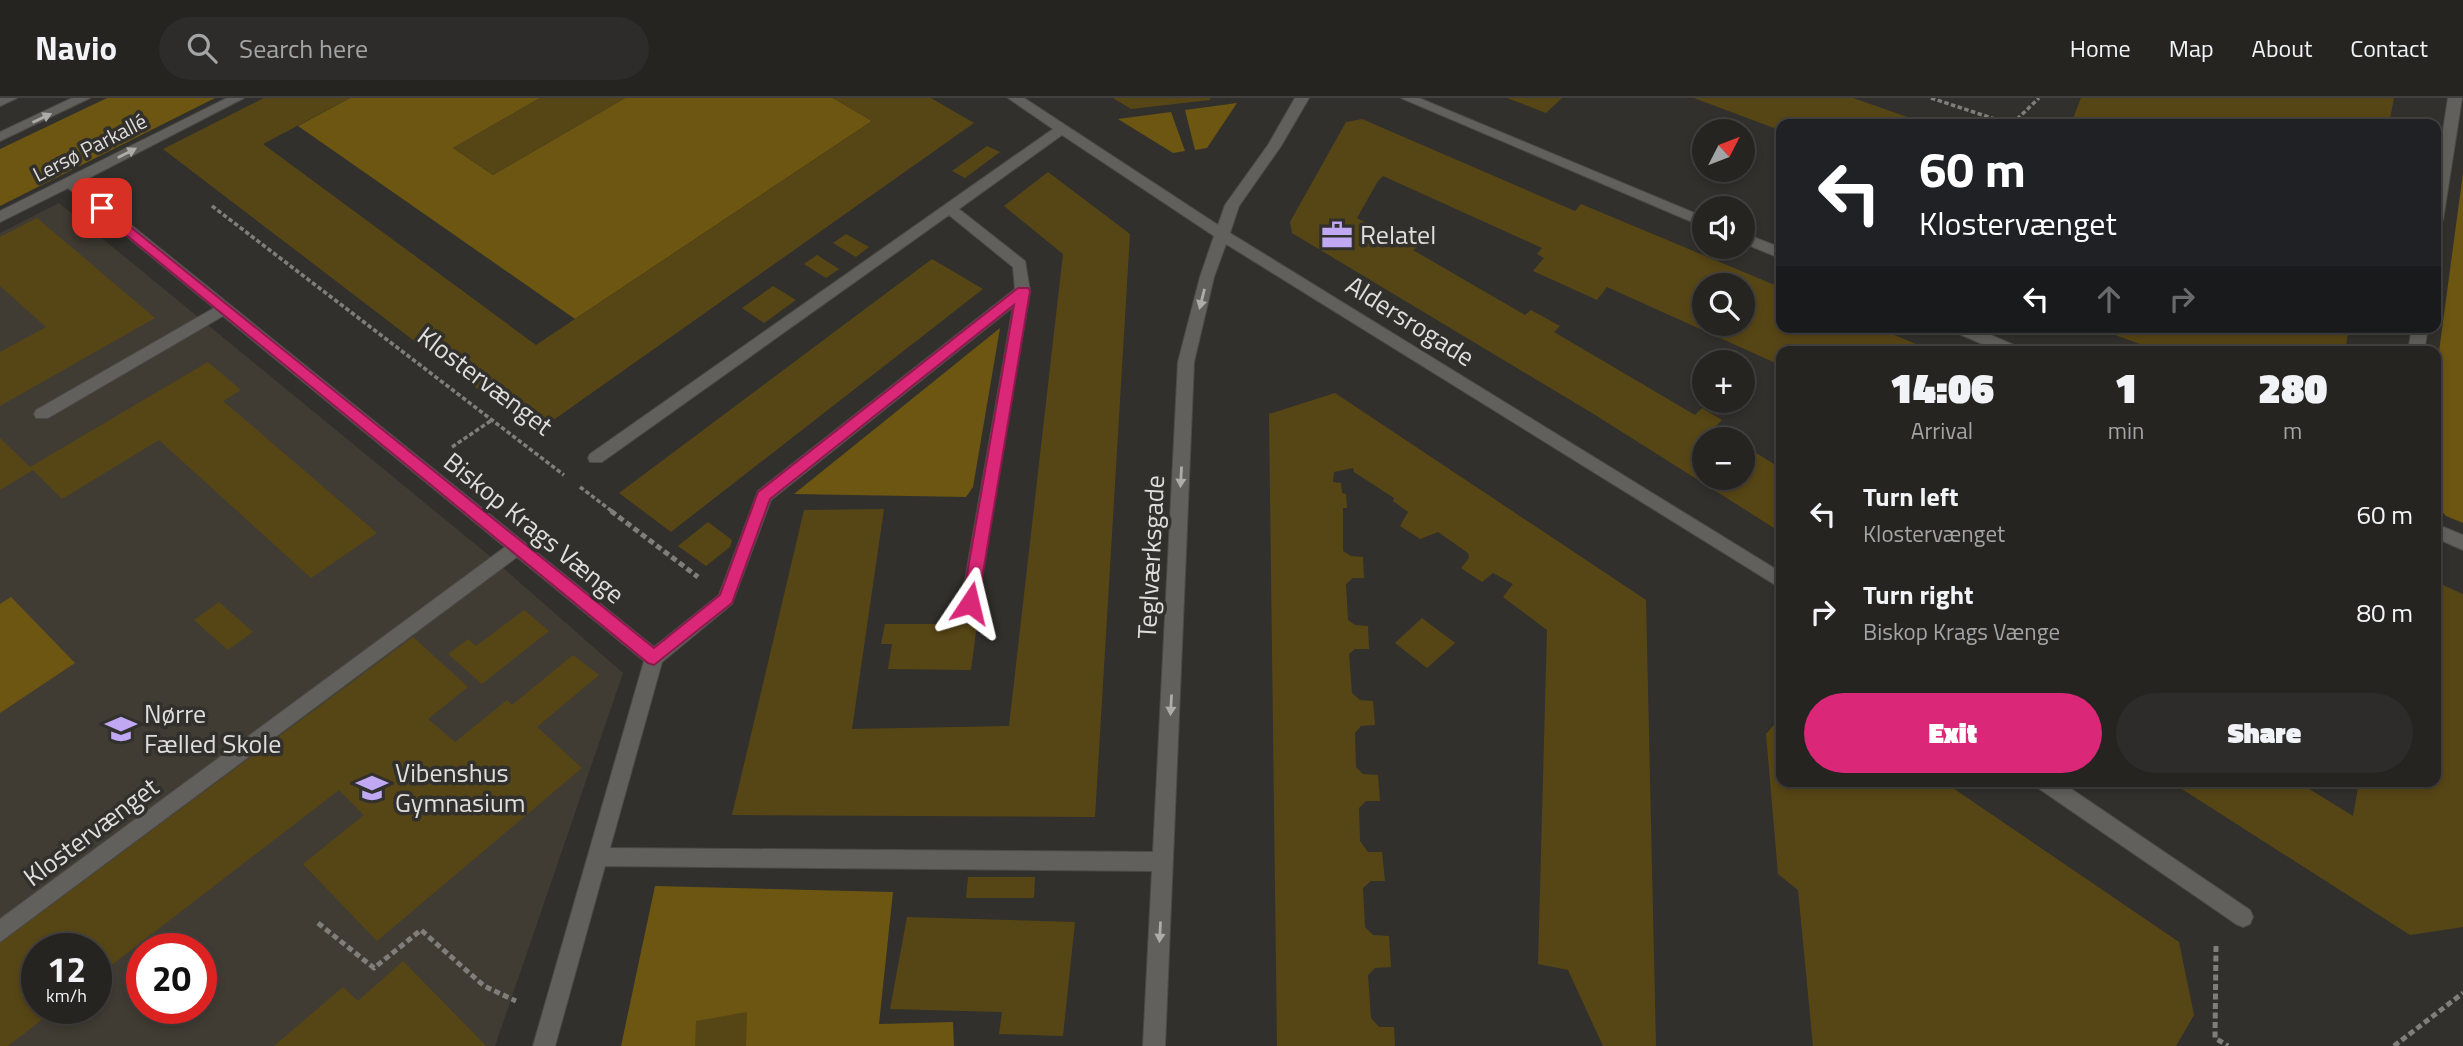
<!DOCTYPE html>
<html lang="en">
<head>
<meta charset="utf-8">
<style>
  :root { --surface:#252421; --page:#2d2c2a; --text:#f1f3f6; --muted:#a3a4a5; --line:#42413f; --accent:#db2777 }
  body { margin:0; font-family:"Titillium Web",sans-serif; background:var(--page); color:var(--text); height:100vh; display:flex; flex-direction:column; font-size:26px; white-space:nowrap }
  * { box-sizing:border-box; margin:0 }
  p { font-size:23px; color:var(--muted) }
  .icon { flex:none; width:38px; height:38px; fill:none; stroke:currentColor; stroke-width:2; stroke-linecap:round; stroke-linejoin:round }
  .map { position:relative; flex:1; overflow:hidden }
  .panel { position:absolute; left:1776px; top:248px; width:665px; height:441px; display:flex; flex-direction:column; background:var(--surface); border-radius:14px; box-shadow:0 4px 10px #0003,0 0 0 2px var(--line) }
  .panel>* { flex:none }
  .hud { position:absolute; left:1776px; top:21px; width:665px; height:214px; border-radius:14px; box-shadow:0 4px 10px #0003,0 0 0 2px var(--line); background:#202124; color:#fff; overflow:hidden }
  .needle { width:46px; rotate:48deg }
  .fabs { position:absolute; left:1692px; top:21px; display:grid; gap:14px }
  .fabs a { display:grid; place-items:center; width:63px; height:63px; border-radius:50%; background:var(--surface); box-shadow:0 4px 10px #0003,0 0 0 2px var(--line); font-size:35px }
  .speed { position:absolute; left:21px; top:835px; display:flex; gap:14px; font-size:35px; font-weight:700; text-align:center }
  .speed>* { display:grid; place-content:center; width:91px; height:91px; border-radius:50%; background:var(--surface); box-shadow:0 4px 10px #0003,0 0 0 2px var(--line); line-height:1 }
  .speed small { font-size:18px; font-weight:400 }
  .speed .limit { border:10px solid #d22; background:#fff; color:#111 }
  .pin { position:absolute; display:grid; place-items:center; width:60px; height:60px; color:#fff; margin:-30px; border-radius:14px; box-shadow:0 4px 10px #0006 }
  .me { position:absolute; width:77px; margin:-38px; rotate:10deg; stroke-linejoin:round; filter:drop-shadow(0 0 5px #0008) }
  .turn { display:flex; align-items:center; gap:24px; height:147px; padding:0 28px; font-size:32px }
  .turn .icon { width:91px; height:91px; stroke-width:2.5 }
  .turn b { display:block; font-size:49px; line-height:60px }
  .lanes { display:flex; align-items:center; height:66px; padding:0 28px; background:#0003; justify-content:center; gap:35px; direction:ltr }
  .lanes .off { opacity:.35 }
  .eta { display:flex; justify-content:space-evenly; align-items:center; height:119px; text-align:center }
  .eta b { font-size:42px; font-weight:800; line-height:49px }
  .action { display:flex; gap:14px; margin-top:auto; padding:14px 28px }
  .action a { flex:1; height:80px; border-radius:42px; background:var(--accent); color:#fff; font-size:28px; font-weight:800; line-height:80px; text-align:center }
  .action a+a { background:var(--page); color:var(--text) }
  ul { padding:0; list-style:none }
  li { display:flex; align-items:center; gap:21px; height:98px; padding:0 28px }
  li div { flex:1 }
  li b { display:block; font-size:26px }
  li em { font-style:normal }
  header { display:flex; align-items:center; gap:42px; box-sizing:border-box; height:98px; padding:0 35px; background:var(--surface); border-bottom:2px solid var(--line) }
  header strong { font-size:33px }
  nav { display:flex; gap:38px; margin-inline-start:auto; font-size:24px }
  .search { width:490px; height:63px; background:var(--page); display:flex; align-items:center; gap:18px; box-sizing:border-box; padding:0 24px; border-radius:38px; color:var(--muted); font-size:26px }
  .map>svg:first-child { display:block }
</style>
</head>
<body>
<header>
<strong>Navio</strong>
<div class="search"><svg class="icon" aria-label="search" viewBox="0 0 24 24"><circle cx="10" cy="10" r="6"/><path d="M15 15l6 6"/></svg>Search here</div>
<nav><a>Home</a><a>Map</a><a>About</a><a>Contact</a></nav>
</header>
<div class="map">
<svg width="2463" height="948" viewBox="0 0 2463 948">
  <rect width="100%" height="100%" fill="#31302c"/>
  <path fill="#403c33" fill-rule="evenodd" d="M59,105L486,455L623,575L495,948H0V135ZM37,850H96V910H37ZM142,850H201V910H142Z"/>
  <g fill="#6c5612">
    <polygon points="107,0 215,0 0,108 0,51"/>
    <polygon points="350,0 540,0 453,50 493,77 625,0 833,0 872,23 575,221 298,28"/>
    <polygon points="1237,5 1207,50 1195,52 1185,12"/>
    <polygon points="1171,14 1185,53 1173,55 1118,21"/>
    <polygon points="2463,75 2463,425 2446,418 2436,407 2436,276"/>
    <polygon points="1000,230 973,389 966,399 794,396"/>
    <polygon points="11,499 75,565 0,615 0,506"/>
    <polygon points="655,788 893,794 879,926 953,924 954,948 621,948"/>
  </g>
  <g fill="#574615" fill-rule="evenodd">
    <polygon points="264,0 350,0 263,46 536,247 872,23 833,0 931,0 974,25 535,335 163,51"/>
    <polygon points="540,0 625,0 493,77 453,50"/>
    <polygon points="1113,0 1210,0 1210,2 1131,11"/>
    <polygon points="1507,0 1562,0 1546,15"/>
    <polygon points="1694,0 1853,0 1916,22 1913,26 1782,26 1782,33"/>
    <polygon points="2081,0 2394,0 2389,26 2071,26"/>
    <path d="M1362,21L1575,113L1581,106L1782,190V229H1875L1928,251L1926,254H1782V268L1607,189L1597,202L1533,173L1544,160L1537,156L1542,150L1383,78L1378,83L1357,120L1387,137L1394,131L1420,147L1413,152L1525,217L1531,212L1560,228L1554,234L1695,317L1702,310L1722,322L1714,330L1733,341H1704V380H1743V347L1782,371V435L1592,315L1292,135L1290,124L1346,24ZM1704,187H1743V226H1704Z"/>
    <polygon points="987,48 1000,54 965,80 952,73"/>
    <polygon points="1048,74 1130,136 1095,719 732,717 804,412 884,411 852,631 1009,628 1063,156 1004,108"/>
    <polygon points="37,120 155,220 0,308 0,254 46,229 0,188 0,139"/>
    <polygon points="846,136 869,149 856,159 833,145"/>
    <polygon points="817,157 839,171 826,180 804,166"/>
    <polygon points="932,161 983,191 671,434 619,395"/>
    <polygon points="773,188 796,202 764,225 742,210"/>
    <polygon points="2093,229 2349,229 2345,254 2162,254"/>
    <polygon points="208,264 241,292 223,303 377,435 311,480 159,342 62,401 33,372 0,392 0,340 30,369"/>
    <polygon points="1335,295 1646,502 1656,948 1603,948 1568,872 1538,866 1547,532 1503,499 1513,486 1493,475 1482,484 1461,470 1469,460 1468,455 1438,434 1420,441 1400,428 1408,414 1393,403 1394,400 1354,374 1353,370 1334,374 1333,384 1341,385 1342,395 1346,396 1347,410 1343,410 1343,453 1351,458 1363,459 1364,480 1353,480 1346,486 1348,522 1355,527 1368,528 1369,551 1355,551 1349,556 1352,595 1360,602 1373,603 1375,627 1361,628 1355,635 1356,669 1363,676 1378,677 1380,703 1366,703 1359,710 1360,743 1368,754 1382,754 1385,783 1371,783 1363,790 1365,829 1373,837 1389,838 1391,869 1375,870 1368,877 1371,920 1379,929 1394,929 1395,948 1277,948 1269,316"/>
    <polygon points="708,424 732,442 730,449 706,468 678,448"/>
    <polygon points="2436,484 2463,496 2463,829 2410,837 2171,684 2298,684 2353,718 2359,684 2436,684"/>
    <polygon points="219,504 253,534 228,552 194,522"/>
    <polygon points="524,512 549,533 482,586 448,556 468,541 476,548"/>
    <polygon points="1422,520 1455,545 1427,570 1395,545"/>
    <polygon points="885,526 977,526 971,572 888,571 892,546 881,546"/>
    <polygon points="413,539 468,589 428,621 455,644 507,602 512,607 573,557 599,577 537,629 582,670 377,843 303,766 364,717 339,692 96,879 96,850 37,850 37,910 57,910 8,948 0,948 0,845"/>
    <polygon points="1782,618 1782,684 1944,684 2179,844 2194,917 2176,948 1813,948 1798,792 1778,776 1766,636"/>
    <polygon points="968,779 1035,779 1034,800 966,800"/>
    <polygon points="907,819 1075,824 1063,938 999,936 1002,914 890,911"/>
    <polygon points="403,863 486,948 274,948 343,889 358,903"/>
    <polygon points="747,914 746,948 695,948 696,923"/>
  </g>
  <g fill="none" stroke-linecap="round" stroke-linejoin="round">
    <defs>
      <g id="minor">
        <polygon points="0,0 17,0 0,8"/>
        <polygon points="72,0 90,0 0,43 0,34"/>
        <path d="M227,0H244L79,85L654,549L719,497L758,393L1015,191L1013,169L949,117L602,364H590L588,360L590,356L1053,31L1008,0H1024L1218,127L1225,107L1268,47L1295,0H1309L1281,48L1239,108L1230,135L1782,475V491L1226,146L1214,179L1194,264L1165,948H1143L1152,773L605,768L555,948H533L644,563L517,459L0,844V821L505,449L223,218L48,320H36L34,316L36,312L214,210L68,90L0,124V113ZM1062,37L1214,138L1200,179L1178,264L1153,754L610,750L662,564L732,506L771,402L1013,209L961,505L964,510L970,512L976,510L1030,193L1025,163L959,111Z"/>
        <polygon points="1401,0 1419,0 1704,119 1704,129"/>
        <polygon points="2448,0 2462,0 2443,122 2436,127 2436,78"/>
        <polygon points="1743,135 1782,150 1782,161 1743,145"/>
        <polygon points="1950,229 1972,229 2021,250 2024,254 2001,254 1952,233"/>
        <polygon points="2412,229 2428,229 2424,254 2408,254"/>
        <polygon points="2436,426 2463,437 2463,452 2436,440"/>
        <polygon points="2035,684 2061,684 2250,812 2253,819 2250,826 2243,829 2236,826 2038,690"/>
      </g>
    </defs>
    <use href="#minor" stroke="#4c4b49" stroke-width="2"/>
    <g stroke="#7f7e7b" stroke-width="3.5" stroke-dasharray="4.5 2.5" stroke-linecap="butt">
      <polyline points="1931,0 2010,26"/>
      <polyline points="2012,26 2039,0"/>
      <polyline points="212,108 564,377"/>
      <polyline points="452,349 492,322"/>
      <polyline points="580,389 613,414"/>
    </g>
    <g stroke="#7f7e7b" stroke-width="5" stroke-dasharray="6 3.5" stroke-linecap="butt">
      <polyline points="611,413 698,479"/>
      <polyline points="318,825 374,870 421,832 484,888 516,903"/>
      <polyline points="2216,848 2215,940 2228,948"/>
      <polyline points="2394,948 2463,895"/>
    </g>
    <use href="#minor" fill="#61605c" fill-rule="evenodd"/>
  </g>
  <defs><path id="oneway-solid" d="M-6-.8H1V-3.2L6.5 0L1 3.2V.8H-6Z" transform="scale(1.75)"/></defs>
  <g fill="#adaca9">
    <use href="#oneway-solid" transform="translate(42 20) rotate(-25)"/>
    <use href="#oneway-solid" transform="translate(127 55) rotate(-27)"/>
    <use href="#oneway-solid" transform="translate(1202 201) rotate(104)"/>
    <use href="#oneway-solid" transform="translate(1181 379) rotate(93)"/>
    <use href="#oneway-solid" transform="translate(1171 607) rotate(93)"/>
    <use href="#oneway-solid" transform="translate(1160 834) rotate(93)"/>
  </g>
  <polygon fill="#db2777" stroke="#8e194d" stroke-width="2" points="102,106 654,550 720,497 758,394 1018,190 1028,190 1030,193 978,505 976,510 964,510 962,505 1014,207 770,401 732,505 654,567 648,565 97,113 95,110"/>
  <defs>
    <symbol id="office-bare" viewBox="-9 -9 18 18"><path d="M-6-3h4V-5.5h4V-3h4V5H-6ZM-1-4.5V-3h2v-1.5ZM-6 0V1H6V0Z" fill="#c1a8f3" stroke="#31302c" stroke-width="2.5" paint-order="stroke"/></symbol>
    <symbol id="school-bare" viewBox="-9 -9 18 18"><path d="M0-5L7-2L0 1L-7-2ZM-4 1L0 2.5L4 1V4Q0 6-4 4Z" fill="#c1a8f3" stroke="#31302c" stroke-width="2.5" paint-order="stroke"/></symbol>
    <symbol id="university-bare" viewBox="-9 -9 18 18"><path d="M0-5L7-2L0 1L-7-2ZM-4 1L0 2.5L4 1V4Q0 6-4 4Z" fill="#c1a8f3" stroke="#31302c" stroke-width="2.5" paint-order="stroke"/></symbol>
  </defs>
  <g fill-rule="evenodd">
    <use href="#office-bare" x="1315" y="115" width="44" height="44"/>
    <use href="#school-bare" x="99" y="609" width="44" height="44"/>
    <use href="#university-bare" x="350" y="668" width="44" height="44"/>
  </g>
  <g text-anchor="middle" stroke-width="7" stroke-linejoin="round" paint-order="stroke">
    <g font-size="21" fill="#dfdedc" stroke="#31302c">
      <text transform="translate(90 50) rotate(-27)" y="7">Lersø Parkallé</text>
    </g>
    <g font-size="26" fill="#dfdedc" stroke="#31302c" text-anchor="start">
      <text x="1360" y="146">Relatel</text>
      <text x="144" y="625">Nørre<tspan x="144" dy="30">Fælled Skole</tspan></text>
      <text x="395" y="684">Vibenshus<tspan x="395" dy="30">Gymnasium</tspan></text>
    </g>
    <g font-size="26" fill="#dfdedc" stroke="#31302c">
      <text transform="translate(1410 223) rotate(32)" y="9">Aldersrogade</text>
      <text transform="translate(485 283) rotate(37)" y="9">Klostervænget</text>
      <text transform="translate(534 430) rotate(39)" y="9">Biskop Krags Vænge</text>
      <text transform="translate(1151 459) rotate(-87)" y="9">Teglværksgade</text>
      <text transform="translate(91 734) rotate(-37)" y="9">Klostervænget</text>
    </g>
  </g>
</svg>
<div class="fabs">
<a><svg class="needle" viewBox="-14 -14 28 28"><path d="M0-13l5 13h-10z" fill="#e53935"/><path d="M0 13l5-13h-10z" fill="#a3a4a5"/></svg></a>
<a><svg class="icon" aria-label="sound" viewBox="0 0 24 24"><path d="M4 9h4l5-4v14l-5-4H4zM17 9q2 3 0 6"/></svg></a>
<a><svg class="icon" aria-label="search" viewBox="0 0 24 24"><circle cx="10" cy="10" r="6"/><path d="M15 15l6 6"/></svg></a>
<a>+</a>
<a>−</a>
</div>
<div class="speed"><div>12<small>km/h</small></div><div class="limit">20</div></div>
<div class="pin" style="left:102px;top:110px;background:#d93025"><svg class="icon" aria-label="arrive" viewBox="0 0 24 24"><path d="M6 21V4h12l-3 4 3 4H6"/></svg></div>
<svg class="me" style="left:970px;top:505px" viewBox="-20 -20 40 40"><path d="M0-17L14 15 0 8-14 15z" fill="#db2777" stroke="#fff" stroke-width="4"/></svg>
<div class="hud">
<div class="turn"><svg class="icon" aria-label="left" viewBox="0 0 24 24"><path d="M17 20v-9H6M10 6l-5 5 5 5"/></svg><div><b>60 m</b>Klostervænget</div></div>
<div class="lanes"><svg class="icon" aria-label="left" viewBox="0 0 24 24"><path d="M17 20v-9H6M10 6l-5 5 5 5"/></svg><svg class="icon off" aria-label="ahead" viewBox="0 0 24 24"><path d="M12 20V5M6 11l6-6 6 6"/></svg><svg class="icon off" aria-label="right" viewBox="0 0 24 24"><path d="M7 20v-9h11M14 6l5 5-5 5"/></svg></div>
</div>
<section class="panel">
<div class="eta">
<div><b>14:06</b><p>Arrival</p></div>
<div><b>1</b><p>min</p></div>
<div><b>280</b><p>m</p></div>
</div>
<ul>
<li><svg class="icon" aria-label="left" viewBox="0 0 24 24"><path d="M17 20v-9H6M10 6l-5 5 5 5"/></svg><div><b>Turn left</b><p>Klostervænget</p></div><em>60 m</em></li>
<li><svg class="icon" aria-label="right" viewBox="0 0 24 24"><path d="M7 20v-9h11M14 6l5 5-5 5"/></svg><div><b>Turn right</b><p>Biskop Krags Vænge</p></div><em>80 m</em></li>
</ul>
<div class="action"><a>Exit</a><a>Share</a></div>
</section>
</div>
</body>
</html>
